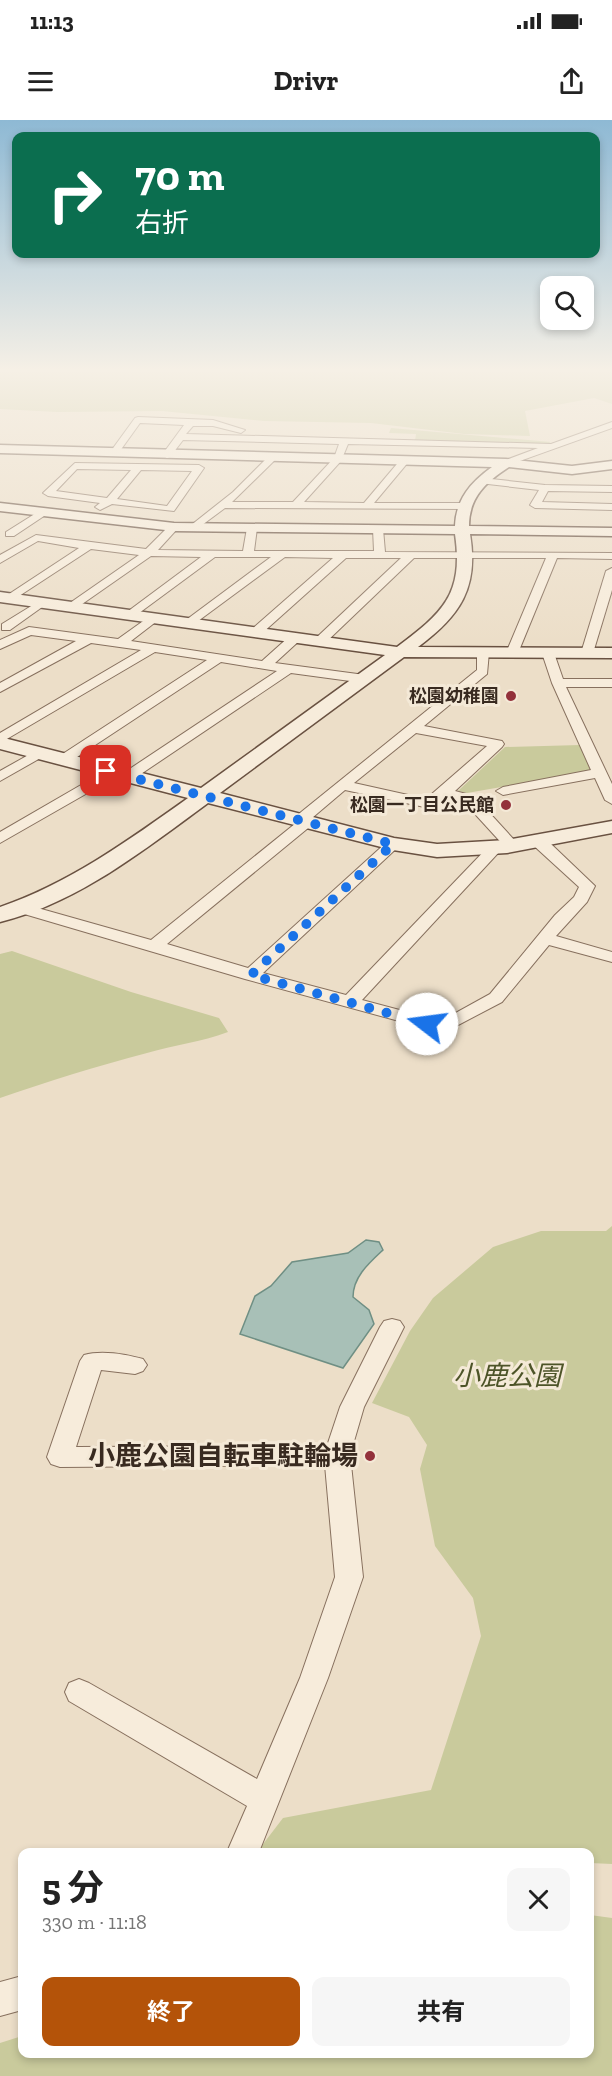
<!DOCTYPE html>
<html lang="ja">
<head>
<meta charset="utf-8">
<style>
  :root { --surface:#fff; --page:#f6f6f6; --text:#222; --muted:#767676; --accent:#b45309 }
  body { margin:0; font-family:"Zilla Slab","Noto Sans JP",serif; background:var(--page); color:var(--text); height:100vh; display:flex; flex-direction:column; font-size:22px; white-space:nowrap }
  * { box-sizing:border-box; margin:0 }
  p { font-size:20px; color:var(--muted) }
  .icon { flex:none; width:33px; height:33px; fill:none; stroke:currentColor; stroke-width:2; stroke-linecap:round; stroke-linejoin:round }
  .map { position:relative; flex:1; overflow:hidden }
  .panel { position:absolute; left:18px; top:1728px; width:576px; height:210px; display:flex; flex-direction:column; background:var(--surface); border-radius:12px; box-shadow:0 3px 9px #0003 }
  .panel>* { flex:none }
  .hud { position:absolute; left:12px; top:12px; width:588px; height:126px; border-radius:12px; box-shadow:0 3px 9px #0003; background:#0b6e4f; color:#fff; overflow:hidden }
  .fabs { position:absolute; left:540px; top:156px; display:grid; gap:12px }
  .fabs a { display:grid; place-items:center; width:54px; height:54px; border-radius:12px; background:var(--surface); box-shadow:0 3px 9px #0003; font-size:30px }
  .pin { position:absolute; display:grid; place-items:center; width:51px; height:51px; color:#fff; margin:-26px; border-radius:12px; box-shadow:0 3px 9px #0006 }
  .me { position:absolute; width:66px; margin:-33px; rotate:285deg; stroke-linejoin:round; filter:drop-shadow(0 0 4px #0008) }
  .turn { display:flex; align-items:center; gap:21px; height:126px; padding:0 24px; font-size:27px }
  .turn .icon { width:78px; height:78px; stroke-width:2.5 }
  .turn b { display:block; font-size:42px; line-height:51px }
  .round { display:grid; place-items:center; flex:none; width:63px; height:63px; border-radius:12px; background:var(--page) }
  .overview { display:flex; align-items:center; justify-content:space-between; height:102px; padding:0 24px }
  h1 { font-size:36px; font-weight:700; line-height:45px }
  .action { display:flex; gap:12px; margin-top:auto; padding:12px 24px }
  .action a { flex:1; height:69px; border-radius:12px; background:var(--accent); color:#fff; font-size:24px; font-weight:700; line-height:69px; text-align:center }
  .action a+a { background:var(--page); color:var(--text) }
  .status { display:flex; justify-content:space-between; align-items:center; height:42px; padding:0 30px; background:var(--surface); direction:ltr }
  .status svg { height:16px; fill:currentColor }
  header { display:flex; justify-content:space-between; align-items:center; height:78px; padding:0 24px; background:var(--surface); font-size:27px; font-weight:700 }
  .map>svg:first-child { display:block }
</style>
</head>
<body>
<div class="status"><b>11:13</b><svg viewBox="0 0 49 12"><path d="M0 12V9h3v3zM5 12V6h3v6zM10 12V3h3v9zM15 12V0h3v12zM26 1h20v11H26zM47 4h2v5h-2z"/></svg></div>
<header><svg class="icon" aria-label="menu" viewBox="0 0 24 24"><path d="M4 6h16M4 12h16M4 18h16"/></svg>Drivr<svg class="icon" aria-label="share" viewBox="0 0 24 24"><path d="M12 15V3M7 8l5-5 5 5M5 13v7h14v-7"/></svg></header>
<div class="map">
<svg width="612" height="1956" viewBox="0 0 612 1956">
  <rect width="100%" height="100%" fill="#ecdec8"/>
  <g fill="#c9ca9c">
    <polygon points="0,248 607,248 612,249 612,284 594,278 525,291 530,316 464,314 371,303 264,301 162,291 57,292 0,289"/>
    <polygon points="391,308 551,322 547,324 415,321 416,314 389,313"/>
    <polygon points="580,625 591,648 587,652 467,673 458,671 505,627"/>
    <path d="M12,831L131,872L219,898L228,912C201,922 174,925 147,933C97,946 49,961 0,978V834Z"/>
    <polygon points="612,1106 612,1744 590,1743 590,1732 257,1732 283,1698 431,1670 481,1516 473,1478 435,1426 420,1349 427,1325 409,1297 372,1283 410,1211 433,1178 493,1127 541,1111 606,1111"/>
    <polygon points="590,1795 612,1798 612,1956 0,1956 0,1923 22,1916 22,1934 590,1934"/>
  </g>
  <path fill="#a8c0b7" stroke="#6f8f84" stroke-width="1.5" d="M366,1120L379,1122L383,1130C369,1143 353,1157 353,1177L369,1190L374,1204L343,1248L240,1214L255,1176L271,1166L292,1142L348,1133Z"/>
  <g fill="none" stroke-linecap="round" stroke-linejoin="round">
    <defs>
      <g id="street">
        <polygon points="138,297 213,300 245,310 241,313 213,306 193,306 186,314 551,324 612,302 612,308 506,346 501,343 503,341 538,328 348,324 341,341 304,382 364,383 402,338 405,337 410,340 374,383 464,383 469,386 464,389 225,388 194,411 190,410 190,406 233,372 270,335 278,337 232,382 293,382 334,338 339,324 183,320 170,337 167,338 162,335 184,305 140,303 117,335 111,335 111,331 135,298"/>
        <path d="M75,343L199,345L204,348L174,391L112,384L100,390L95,387L100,383L48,376L43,373ZM77,349L131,350L107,378L56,371ZM141,350L192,351L167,386L117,379Z"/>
        <polygon points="482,358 545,365 612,366 612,372 548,371 542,382 612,384 612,390 535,388 530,385 539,370 479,363 477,361"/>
        <polygon points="41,390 50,392 14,416 6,416 6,412"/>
        <polygon points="174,404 179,407 158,430 243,431 247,408 252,405 257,408 254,431 374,431 373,409 378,406 383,409 385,432 612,433 612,439 557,438 518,533 512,537 506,533 546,438 414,438 324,524 316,524 316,518 401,438 346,438 260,515 256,516 250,512 252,509 333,438 285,437 190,507 186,506 186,500 271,437 215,437 131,499 127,498 127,492 201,437 151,436 75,489 67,489 67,485 139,435 91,429 13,480 5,480 3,478 79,428 38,421 0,443 0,435 36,415 146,429 170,405"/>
        <polygon points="612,448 612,470 593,533 591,536 583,536 581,533 606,451"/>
        <polygon points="41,480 45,481 45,485 10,510 2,510 2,504"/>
        <polygon points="153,494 159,498 157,501 131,521 262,541 291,515 299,515 299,521 275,543 365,555 371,559 365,563 291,553 132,660 122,660 120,657 122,654 277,551 221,542 68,643 58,643 56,640 58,637 207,540 155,532 0,623 0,613 141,530 91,523 0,572 0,563 76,521 31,515 0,529 0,520 29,507 118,519"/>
        <path d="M483,528L489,532L487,554L424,606L502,621L504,624L502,627L455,671L474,676L517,723L520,726L517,729H507L464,682L447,678L429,688L345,670L312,698L316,701L313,704L167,824L248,848L388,721H398L401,724L398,727L263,853L346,875L490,725H500L503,728L500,731L362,880L441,901L490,874L555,795L574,777L579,767L533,725L530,722L538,717L551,724L595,766L587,782L556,816L612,832V842L549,825L502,882L443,913L245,859L14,791L12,788L20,783L151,820L296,703L292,700L295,697L477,550V532ZM416,613L487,626L426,679L354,663Z"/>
        <polygon points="548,529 554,533 563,559 612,559 612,567 566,567 612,664 612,684 605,680 595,658 503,675 496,671 503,667 591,650 552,563 542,533"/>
        <polygon points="39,629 44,630 46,633 44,636 0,661 0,651"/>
        <polygon points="106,647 113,651 91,671 0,723 0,712 81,665 101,648"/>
        <path d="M392,1199L400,1201L404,1207L364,1287L350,1335L363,1457L328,1558L259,1732H227L247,1686L69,1581L65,1572L69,1563L79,1559L89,1563L257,1659L300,1558L335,1457L325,1345L60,1347L51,1344L47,1337L80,1241L84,1235C101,1230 126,1234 143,1239L147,1245L143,1251L135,1254L101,1250L76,1327L327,1326L340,1287L380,1207L384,1201Z"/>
        <polygon points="22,1856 22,1890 0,1896 0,1862"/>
      </g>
      <path id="secondary" d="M0,325L506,339L572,346L612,341V349L572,354L509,347C486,362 469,377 469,406L612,408V416L470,414C479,468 460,496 418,527L612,528V538L404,537L220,673L394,718L437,724L507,720L612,701V713L507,733L437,737L393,730L208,683C145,729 78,783 0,802V787C70,763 129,720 188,678L0,629V617L201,668L385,535L0,482V472L397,527C442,493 464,475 455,414L174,411L0,391V383L174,403L455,406C456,379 471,362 492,347L0,333Z"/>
    </defs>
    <use href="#street" stroke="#87705e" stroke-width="2"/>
    <use href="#secondary" stroke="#695141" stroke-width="3"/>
    <use href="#street" fill="#f7ecdb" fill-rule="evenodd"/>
    <use href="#secondary" fill="#f7ecdb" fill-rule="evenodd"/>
  </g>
  <linearGradient id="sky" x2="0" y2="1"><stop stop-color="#8eb9d4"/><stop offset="0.48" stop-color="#f6f0e6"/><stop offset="1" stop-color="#f6f0e6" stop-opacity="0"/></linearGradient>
  <rect width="612" height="522" fill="url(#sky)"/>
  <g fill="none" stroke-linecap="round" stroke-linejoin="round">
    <polyline stroke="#1a73e8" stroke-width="10" stroke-dasharray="0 18" points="106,651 393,724 251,855 427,904"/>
  </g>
  <g fill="#93313b" stroke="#f4e9d7" stroke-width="2">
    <circle cx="511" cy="576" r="6"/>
    <circle cx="506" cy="685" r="6"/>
    <circle cx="370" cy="1336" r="6"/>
  </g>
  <g text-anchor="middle" stroke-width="6" stroke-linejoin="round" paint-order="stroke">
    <g font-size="18" font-weight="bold" fill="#382a20" stroke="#f4e9d7" text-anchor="end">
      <text x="499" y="582">松園幼稚園</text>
      <text x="494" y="691">松園一丁目公民館</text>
    </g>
    <g font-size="27" font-style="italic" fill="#4d5428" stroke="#f4e9d7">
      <text x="507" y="1265">小鹿公園</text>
    </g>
    <g font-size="27" font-weight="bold" fill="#382a20" stroke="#f4e9d7" text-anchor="end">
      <text x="358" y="1345">小鹿公園自転車駐輪場</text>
    </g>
  </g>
</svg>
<div class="fabs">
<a><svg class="icon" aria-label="search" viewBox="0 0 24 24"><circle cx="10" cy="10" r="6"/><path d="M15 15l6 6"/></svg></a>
</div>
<div class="pin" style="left:106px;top:651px;background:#d93025"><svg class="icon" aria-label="arrive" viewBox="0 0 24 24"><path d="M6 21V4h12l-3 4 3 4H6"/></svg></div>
<svg class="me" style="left:427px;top:904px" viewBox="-20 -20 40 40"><circle r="19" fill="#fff"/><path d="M0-13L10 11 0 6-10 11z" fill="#1a73e8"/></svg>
<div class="hud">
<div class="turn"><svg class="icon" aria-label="right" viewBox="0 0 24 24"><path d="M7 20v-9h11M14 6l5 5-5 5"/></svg><div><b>70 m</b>右折</div></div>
</div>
<section class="panel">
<div class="overview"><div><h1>5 分</h1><p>330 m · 11:18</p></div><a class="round"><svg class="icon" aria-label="close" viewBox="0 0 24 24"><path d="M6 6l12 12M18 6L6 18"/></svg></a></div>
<div class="action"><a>終了</a><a>共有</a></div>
</section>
</div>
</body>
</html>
